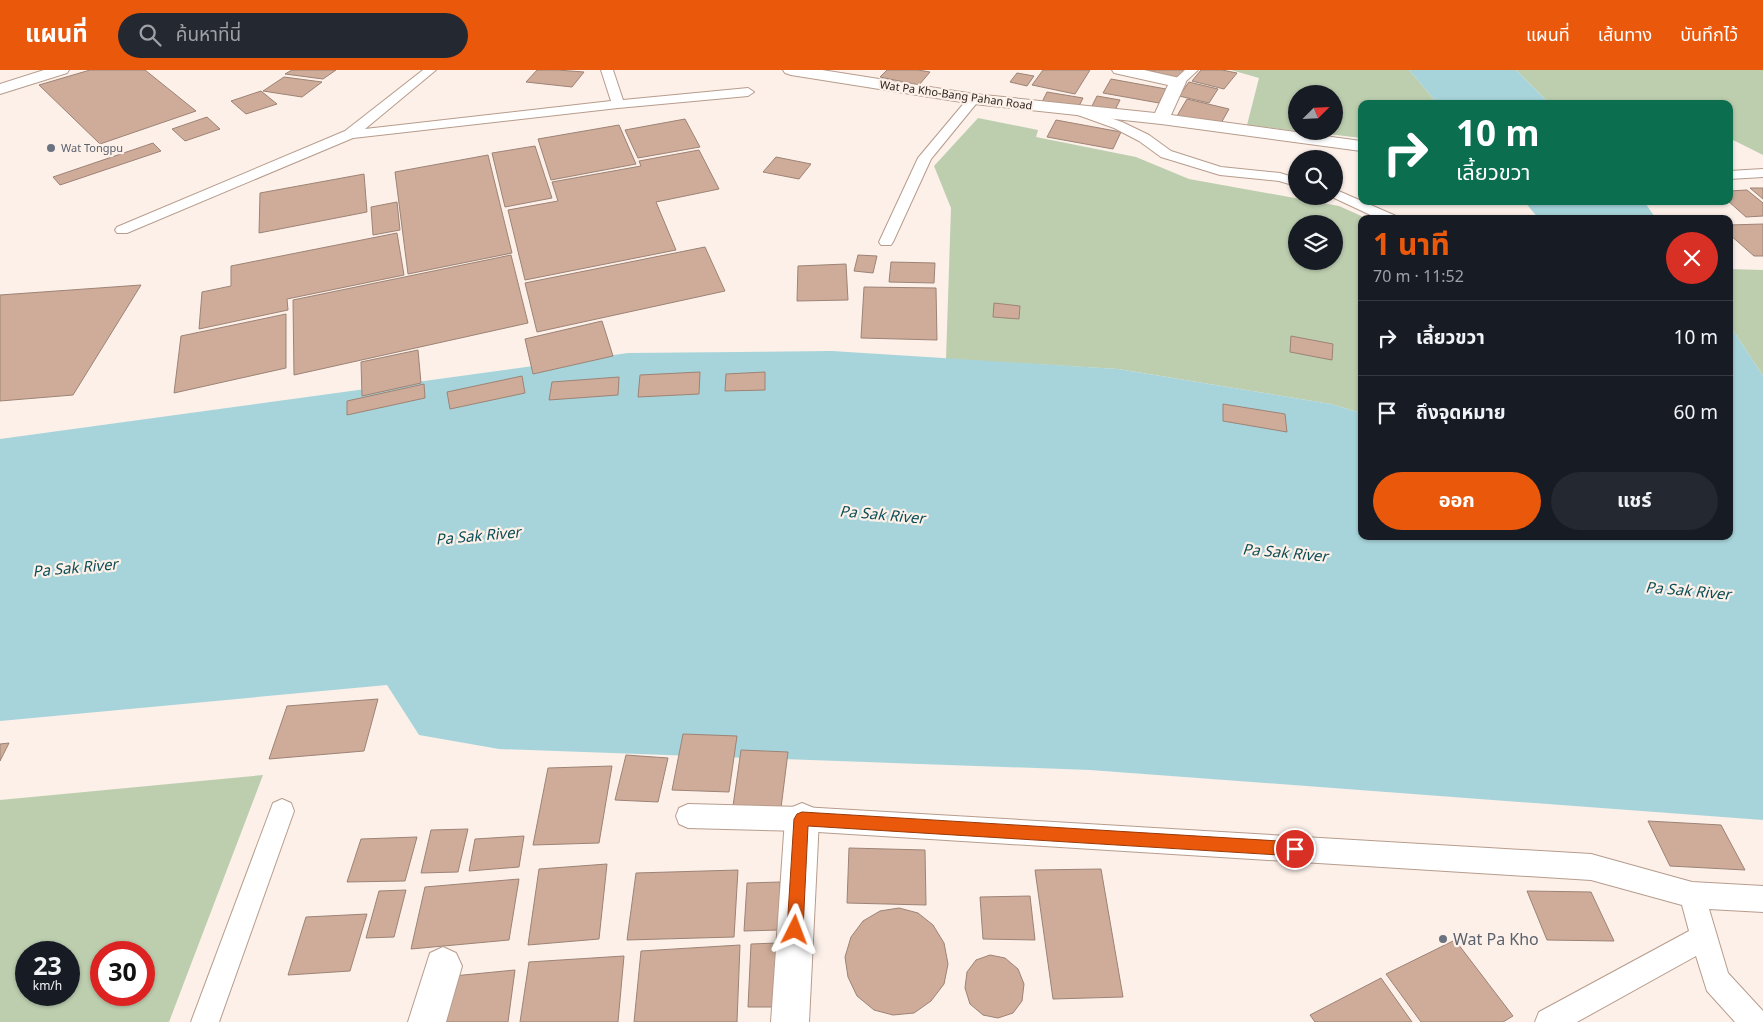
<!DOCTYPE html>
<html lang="th">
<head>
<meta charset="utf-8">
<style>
  :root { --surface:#171b24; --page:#242831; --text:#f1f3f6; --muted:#9ea1a6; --line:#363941; --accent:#ea580c }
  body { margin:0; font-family:Georgia,"Noto Sans Thai",serif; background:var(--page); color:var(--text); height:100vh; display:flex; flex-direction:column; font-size:19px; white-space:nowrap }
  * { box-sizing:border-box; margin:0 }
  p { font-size:16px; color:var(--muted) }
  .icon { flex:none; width:28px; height:28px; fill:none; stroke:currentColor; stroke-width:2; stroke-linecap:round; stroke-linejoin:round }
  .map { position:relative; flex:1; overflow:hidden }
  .side { position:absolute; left:1358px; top:145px; width:375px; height:325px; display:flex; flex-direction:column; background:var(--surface); border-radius:10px; box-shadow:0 1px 4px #0004 }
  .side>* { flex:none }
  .guide { position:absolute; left:1358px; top:30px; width:375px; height:105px; border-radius:10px; box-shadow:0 1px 4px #0004; background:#0b6e4f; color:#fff; overflow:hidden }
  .needle { width:32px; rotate:66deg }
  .buttons { position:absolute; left:1288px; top:15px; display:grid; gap:10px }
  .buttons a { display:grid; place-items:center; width:55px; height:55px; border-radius:50%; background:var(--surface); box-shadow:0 1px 4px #0004; font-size:25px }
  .speed { position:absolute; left:15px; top:871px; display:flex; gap:10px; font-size:25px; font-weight:700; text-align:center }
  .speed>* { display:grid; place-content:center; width:65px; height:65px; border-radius:50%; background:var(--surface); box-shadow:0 1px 4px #0004; line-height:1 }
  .speed small { font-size:12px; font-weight:400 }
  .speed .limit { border:8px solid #d22; background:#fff; color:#111 }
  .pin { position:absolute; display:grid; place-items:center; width:42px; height:42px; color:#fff; margin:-21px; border:2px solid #fff; border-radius:50%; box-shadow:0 1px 5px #0007 }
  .me { position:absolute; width:55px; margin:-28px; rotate:3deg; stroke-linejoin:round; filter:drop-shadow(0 0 4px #0008) }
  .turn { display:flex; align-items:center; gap:18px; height:105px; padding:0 15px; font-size:22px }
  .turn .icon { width:65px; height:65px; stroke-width:2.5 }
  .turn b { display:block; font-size:35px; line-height:42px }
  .round { display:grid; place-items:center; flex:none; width:52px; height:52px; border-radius:26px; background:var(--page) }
  .head { display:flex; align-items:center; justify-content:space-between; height:85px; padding:0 15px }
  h1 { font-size:30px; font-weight:700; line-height:38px; color:var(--accent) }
  .action { display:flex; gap:10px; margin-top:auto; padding:10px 15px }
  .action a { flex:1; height:58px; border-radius:30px; background:var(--accent); color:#fff; font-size:20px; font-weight:700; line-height:58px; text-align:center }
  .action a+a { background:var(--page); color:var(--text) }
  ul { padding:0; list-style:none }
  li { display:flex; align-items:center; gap:15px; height:75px; padding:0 15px; border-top:1px solid var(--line) }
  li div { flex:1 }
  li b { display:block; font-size:19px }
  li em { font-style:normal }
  header { display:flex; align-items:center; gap:30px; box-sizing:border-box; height:70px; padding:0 25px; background:var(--accent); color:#fff }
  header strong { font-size:24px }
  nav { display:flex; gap:28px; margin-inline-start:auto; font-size:18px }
  .search { width:350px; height:45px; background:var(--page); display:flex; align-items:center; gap:12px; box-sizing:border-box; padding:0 18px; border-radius:28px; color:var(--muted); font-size:19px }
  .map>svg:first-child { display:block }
</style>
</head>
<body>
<header>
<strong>แผนที่</strong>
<div class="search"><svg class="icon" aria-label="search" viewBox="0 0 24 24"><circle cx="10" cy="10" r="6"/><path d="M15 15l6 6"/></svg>ค้นหาที่นี่</div>
<nav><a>แผนที่</a><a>เส้นทาง</a><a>บันทึกไว้</a></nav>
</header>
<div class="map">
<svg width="1763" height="952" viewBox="0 0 1763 952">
  <rect width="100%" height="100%" fill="#fcf0e9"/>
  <g fill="#bdceaf" fill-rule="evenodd">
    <polygon points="1231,0 1409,0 1438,34 1361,34 1361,68 1303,61 1334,61 1334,24 1296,24 1296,61 1247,55 1259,8"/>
    <polygon points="1516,0 1763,0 1763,85 1729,68 1729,34 1550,34"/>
    <path d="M978,48L1038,60L1036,67L1136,87L1189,109L1339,136L1368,149H1361V343L1331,334L1118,299L946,289L951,138L934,96ZM1296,154H1334V191H1296Z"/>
    <polygon points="1729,199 1763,200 1763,306 1729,254"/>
    <path d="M263,705L169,952H0V730ZM69,882V925H26V882ZM144,882V925H101V882Z"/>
  </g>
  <g fill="#a7d4da">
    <polygon points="1409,0 1516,0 1550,34 1438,34"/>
    <polygon points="1524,131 1644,131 1656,149 1539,149"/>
    <polygon points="1729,254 1763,306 1763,750 1090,700 499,679 419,665 387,615 0,651 0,369 628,283 832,281 1118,299 1331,334 1361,343 1361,466 1729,466"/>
  </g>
  <g fill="#ceac99" stroke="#9d8375">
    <polygon points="90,0 145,0 196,41 100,74 39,15"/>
    <polygon points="292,0 336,0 323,9 285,4"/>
    <polygon points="537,0 557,0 584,2 572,17 526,12"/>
    <polygon points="887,0 918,0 930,2 919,15 880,7"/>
    <polygon points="1043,0 1090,0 1075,24 1032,15"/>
    <polygon points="1146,0 1186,0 1179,8"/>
    <polygon points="1201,0 1222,0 1237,3 1224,19 1192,11"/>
    <polygon points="1017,3 1034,6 1027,16 1010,12"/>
    <polygon points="284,7 322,12 302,27 263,21"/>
    <polygon points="1111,9 1166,19 1159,33 1103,23"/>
    <polygon points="1189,12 1218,19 1209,33 1179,26"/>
    <polygon points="261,21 277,34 246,44 231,31"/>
    <polygon points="1047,22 1083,28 1078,38 1042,32"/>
    <polygon points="1097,26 1120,30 1115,40 1092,36"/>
    <polygon points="1187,29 1229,39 1220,55 1177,46"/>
    <polygon points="207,47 220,59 185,71 172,59"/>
    <polygon points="685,49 700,77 638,88 625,60"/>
    <polygon points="1056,50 1121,62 1113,79 1047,67"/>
    <polygon points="619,55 636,94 551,110 538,69"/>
    <polygon points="153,73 161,81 60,115 53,107"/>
    <polygon points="535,76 552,128 505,137 492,83"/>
    <polygon points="699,80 719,119 656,132 676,180 525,210 508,140 558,131 552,112 641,96 639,91"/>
    <polygon points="488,85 512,183 408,204 395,102"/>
    <polygon points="776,87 811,94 799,109 763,102"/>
    <polygon points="364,104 367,142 259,163 260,123"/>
    <polygon points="1750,118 1763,118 1763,129"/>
    <polygon points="1747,120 1763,133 1763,146 1746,147 1728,131 1729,121"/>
    <polygon points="397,132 400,160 373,165 371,137"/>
    <polygon points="1763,154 1763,186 1754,186 1729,164 1729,155"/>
    <polygon points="397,163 404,205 287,229 288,240 199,259 202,222 231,216 231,196"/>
    <polygon points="705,177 725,221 537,262 525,213"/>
    <polygon points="511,185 528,253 294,305 293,230"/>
    <polygon points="858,185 877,186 873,203 854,201"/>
    <polygon points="891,192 935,193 934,213 889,212"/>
    <polygon points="846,194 848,230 797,231 798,196"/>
    <polygon points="141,215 73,325 0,331 0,225"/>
    <polygon points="864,217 936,218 937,270 861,268"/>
    <polygon points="994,233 1020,236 1019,249 993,247"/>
    <polygon points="286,244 286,298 174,323 181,266"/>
    <polygon points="602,251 613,286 533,304 525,269"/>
    <polygon points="1291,266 1333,274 1332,290 1290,282"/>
    <polygon points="418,280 421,313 362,326 361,292"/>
    <polygon points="700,302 699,324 638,327 640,305"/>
    <polygon points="765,302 765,320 725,321 726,304"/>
    <polygon points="522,306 525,323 450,339 447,322"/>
    <polygon points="619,307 618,325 549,330 552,312"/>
    <polygon points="424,314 425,328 347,345 347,331"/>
    <polygon points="1223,334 1285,344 1287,362 1223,351"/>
    <polygon points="378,629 364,681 269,689 287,636"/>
    <polygon points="683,664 737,666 729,722 672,720"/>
    <polygon points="9,673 0,691 0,674"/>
    <polygon points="741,680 788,682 781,738 733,736"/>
    <polygon points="626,685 668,688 658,732 615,730"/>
    <polygon points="612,696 599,773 533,775 548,698"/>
    <polygon points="1648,751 1721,755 1745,800 1670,796"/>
    <polygon points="468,759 458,802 421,803 431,760"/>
    <polygon points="524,766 519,797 469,801 475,769"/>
    <polygon points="417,767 405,811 347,812 361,769"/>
    <polygon points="849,778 925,780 926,835 847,833"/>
    <polygon points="607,794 599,869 528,875 539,799"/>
    <polygon points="1101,799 1123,927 1053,929 1035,800"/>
    <polygon points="738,800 734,867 627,870 636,803"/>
    <polygon points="519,809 509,870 411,879 425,817"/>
    <polygon points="780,812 779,860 744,861 747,813"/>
    <polygon points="406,820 394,867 366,868 379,821"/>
    <polygon points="1527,821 1591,822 1614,871 1547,870"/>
    <polygon points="1030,826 1035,870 983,869 980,827"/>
    <polygon points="899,838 918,843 933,855 944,873 948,894 944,914 931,931 914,943 893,945 874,940 857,926 848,907 845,887 851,867 863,851 880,841"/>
    <polygon points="367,844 350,901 288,905 306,847"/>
    <polygon points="1455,870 1513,946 1503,952 1421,952 1386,904"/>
    <polygon points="777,873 774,937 748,937 751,874"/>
    <polygon points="740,875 737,952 634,952 641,881"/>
    <polygon points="990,885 1005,888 1018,899 1024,914 1022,931 1013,943 998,948 983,945 970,934 965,918 967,902 976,890"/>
    <polygon points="624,886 618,952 520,952 529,892"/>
    <polygon points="515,900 508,952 435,952 443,907"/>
    <polygon points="1381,908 1412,952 1315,952 1310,945"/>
  </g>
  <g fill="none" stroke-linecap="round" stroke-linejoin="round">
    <defs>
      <g id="lane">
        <polygon points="423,0 436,0 365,59 611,31 601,0 613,0 623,30 748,18 754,22 748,26 618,38 353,68 127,163 117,163 115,160 117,157 345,61"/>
        <polygon points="1185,0 1198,0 1182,15 1174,15 1172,12"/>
        <polygon points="974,25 980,29 931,89 893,172 891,175 881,175 879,172 918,88 970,26"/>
        <polygon points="1079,37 1122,52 1149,65 1171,81 1221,97 1280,103 1296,108 1296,116 1279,111 1220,105 1161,87 1139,71 1114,58 1075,44 1073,41 1075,38"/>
        <polygon points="1763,99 1763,107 1729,109 1729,101"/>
        <polygon points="1334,119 1396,146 1398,149 1379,149 1330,126 1334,126"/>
        <polygon points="282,729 291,733 294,741 219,952 191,952 270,741 273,733"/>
        <polygon points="688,734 802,737 1591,784 1692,812 1763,816 1763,842 1709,839 1728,903 1763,941 1763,952 1735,952 1707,921 1696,886 1577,952 1535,952 1539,942 1689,861 1682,835 1591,810 802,761 688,758 679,754 676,746 679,738"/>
      </g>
      <g id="street">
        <polygon points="44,0 69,0 67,3 0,24 0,14"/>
        <polygon points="783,0 822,0 974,24 1155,43 1168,15 1114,3 1112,0 1144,0 1184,9 1186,12 1171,45 1361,71 1361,81 1161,54 974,34 791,5 785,3"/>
        <polygon points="802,733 814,738 819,749 809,952 771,952 785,749 790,738"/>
        <polygon points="443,877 456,883 462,896 446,952 408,952 430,883"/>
      </g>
    </defs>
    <use href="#lane" stroke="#b79c8c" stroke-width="2"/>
    <use href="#street" stroke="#b79c8c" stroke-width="2"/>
    <use href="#lane" fill="#fff" fill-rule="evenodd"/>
    <use href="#street" fill="#fff" fill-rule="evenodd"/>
  </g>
  <polygon fill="#ea580c" stroke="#983908" points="802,742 1295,772 1300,774 1302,779 1300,784 1295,786 808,756 803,860 800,865 795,867 790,865 787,860 794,749 797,744"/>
  <g fill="#6b7280" stroke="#fcf0e9" stroke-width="2">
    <circle cx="51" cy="78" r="5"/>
    <circle cx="1443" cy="869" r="5"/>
  </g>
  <g text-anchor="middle" stroke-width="4.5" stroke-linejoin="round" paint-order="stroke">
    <g font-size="11" fill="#302620" stroke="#fcf0e9">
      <text transform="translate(956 25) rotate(8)" y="4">Wat Pa Kho-Bang Pahan Road</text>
    </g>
    <g font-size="11" fill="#5b616d" stroke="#fcf0e9" text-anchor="start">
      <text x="61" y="82">Wat Tongpu</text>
    </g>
    <g font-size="15" font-style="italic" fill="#0b4e55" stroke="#fcf0e9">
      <text transform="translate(882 445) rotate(5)" y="5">Pa Sak River</text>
      <text transform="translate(478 466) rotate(-5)" y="5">Pa Sak River</text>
      <text transform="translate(1285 483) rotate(5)" y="5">Pa Sak River</text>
      <text transform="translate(75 498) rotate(-5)" y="5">Pa Sak River</text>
      <text transform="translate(1688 521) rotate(5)" y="5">Pa Sak River</text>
    </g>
    <g font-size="16" fill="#5b616d" stroke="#fcf0e9" text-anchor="start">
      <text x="1453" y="875">Wat Pa Kho</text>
    </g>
  </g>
</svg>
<div class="buttons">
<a><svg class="needle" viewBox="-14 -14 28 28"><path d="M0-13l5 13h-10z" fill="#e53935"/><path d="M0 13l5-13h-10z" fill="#9ea1a6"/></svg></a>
<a><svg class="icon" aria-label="search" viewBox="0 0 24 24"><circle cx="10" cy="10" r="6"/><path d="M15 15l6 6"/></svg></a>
<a><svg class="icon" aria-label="layers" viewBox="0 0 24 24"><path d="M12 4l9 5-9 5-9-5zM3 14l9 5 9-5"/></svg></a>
</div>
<div class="speed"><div>23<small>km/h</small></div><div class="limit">30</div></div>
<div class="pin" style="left:1295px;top:779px;background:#d93025"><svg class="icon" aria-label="arrive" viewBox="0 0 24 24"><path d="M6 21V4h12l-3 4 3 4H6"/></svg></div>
<svg class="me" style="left:795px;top:860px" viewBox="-20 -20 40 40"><path d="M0-17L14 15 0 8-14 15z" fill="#ea580c" stroke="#fff" stroke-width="4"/></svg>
<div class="guide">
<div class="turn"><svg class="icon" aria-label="right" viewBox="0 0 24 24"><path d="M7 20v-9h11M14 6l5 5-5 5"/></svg><div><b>10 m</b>เลี้ยวขวา</div></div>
</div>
<section class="side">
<div class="head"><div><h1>1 นาที</h1><p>70 m · 11:52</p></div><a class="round" style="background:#d93025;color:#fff"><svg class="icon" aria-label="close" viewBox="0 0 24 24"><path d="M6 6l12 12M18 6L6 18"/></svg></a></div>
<ul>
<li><svg class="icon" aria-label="right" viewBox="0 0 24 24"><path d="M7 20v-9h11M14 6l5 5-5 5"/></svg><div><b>เลี้ยวขวา</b></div><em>10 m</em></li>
<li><svg class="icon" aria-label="arrive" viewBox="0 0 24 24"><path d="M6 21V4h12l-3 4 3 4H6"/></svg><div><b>ถึงจุดหมาย</b></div><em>60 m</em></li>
</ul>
<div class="action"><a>ออก</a><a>แชร์</a></div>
</section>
</div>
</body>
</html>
